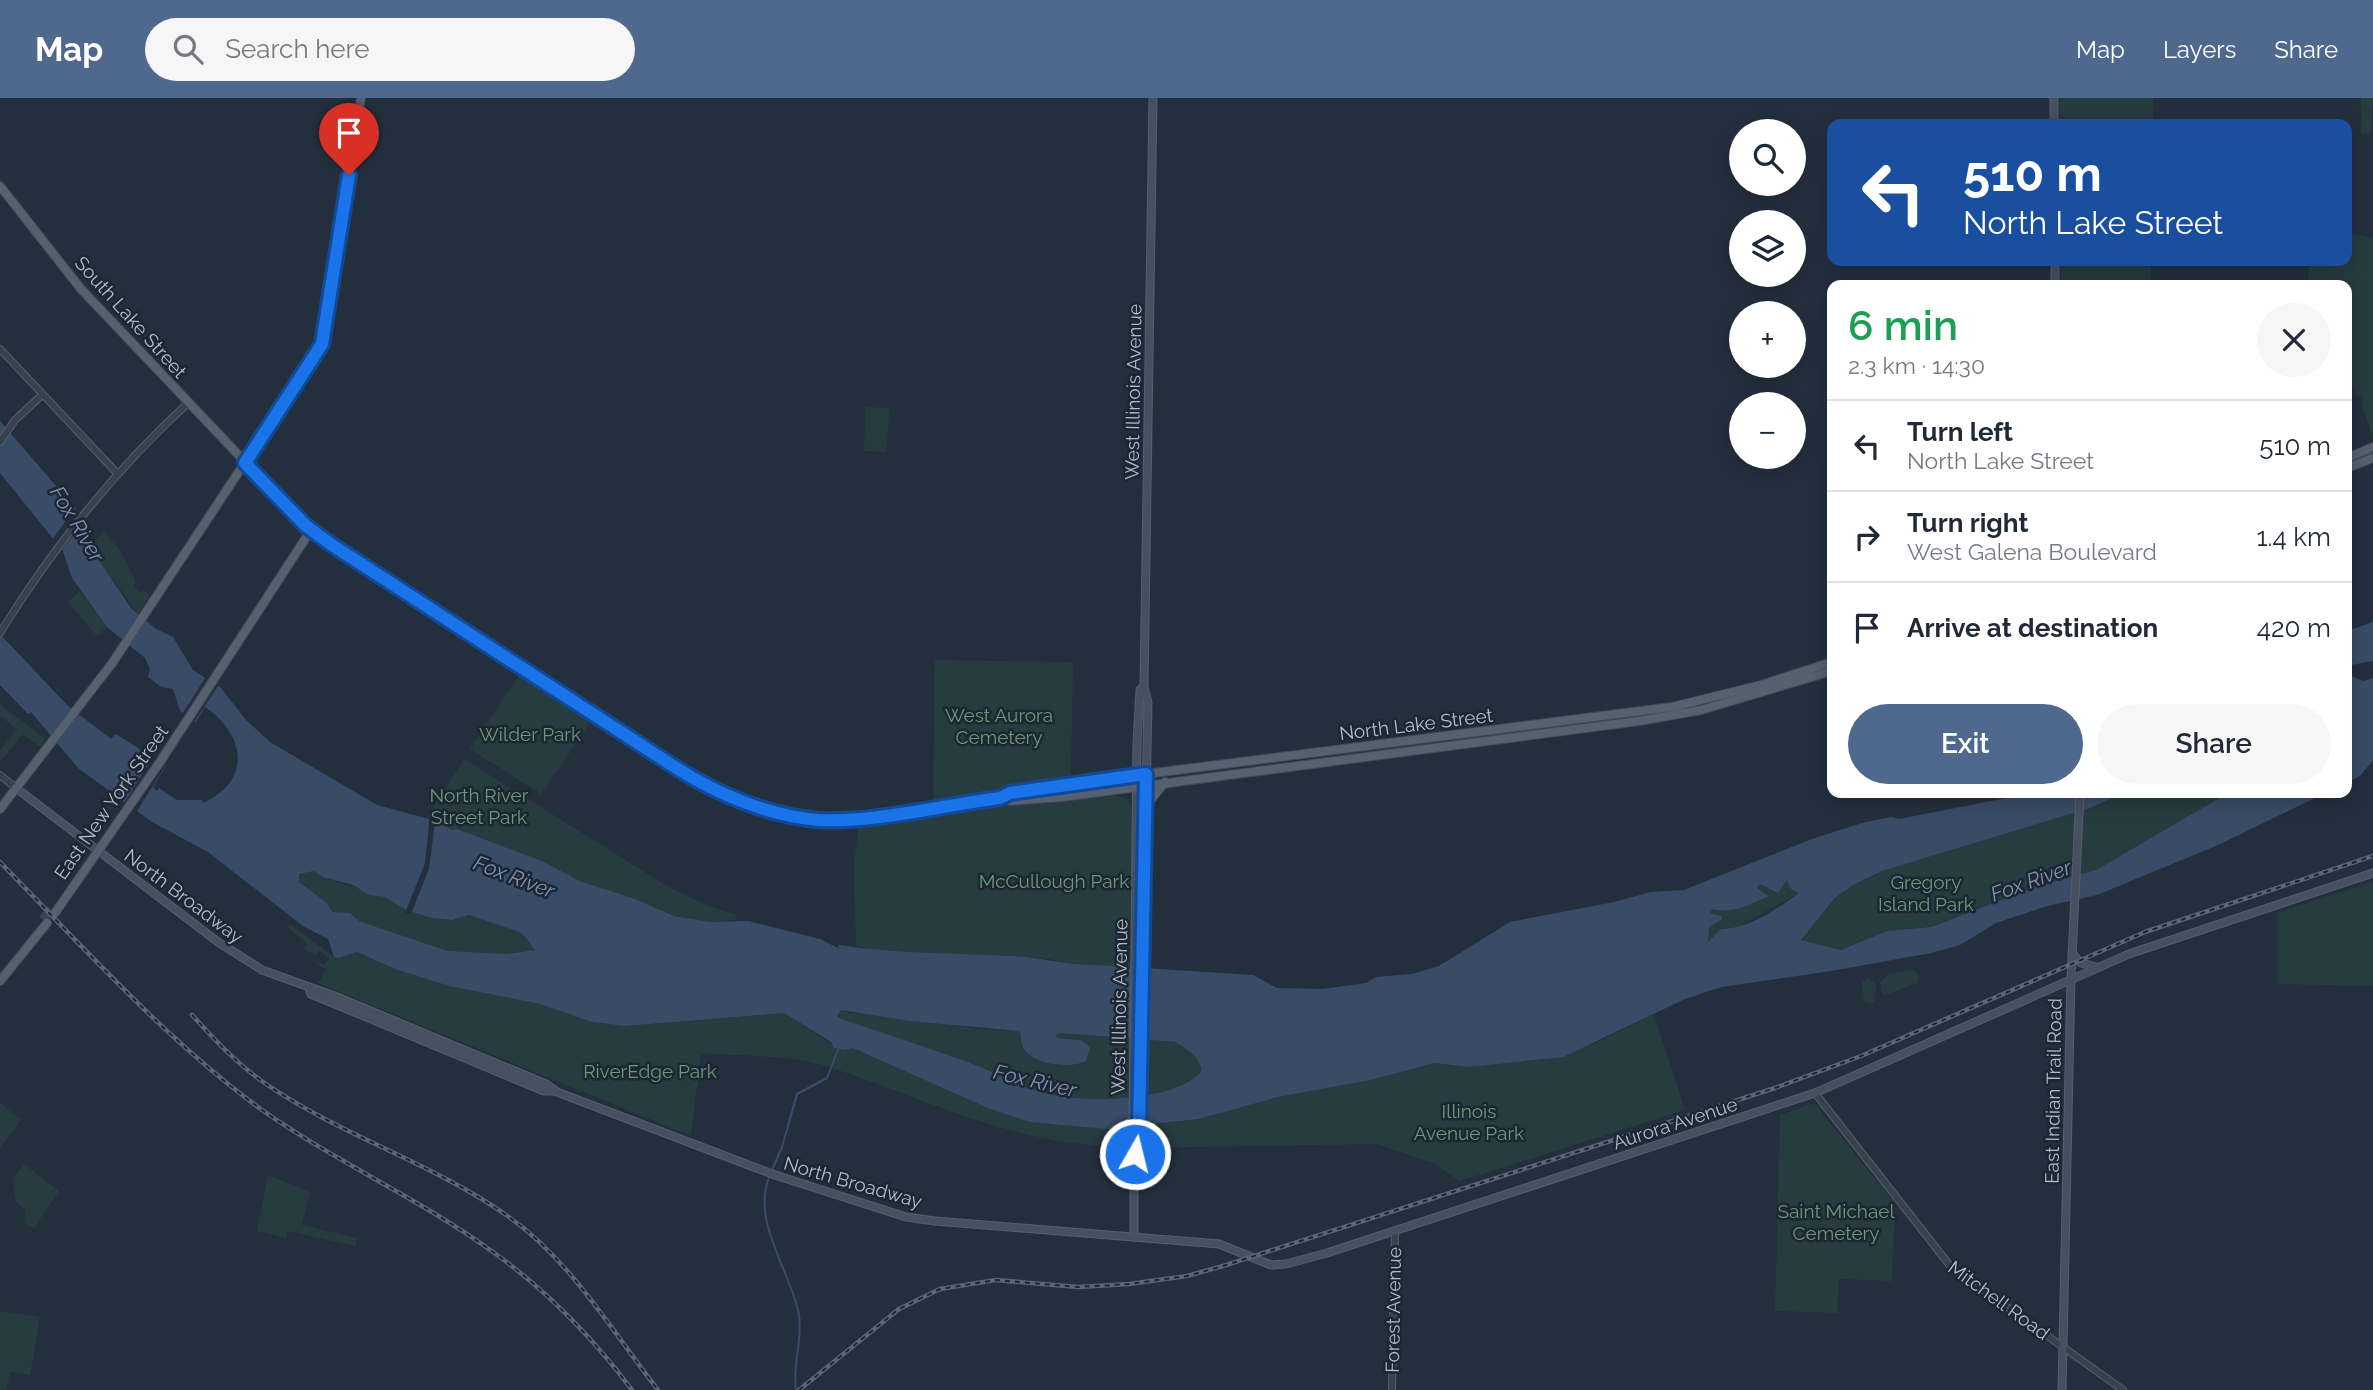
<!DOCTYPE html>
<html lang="en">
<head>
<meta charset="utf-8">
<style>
  :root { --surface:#fff; --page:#f6f6f7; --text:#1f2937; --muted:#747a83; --line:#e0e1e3; --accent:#4f688e }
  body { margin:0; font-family:Raleway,sans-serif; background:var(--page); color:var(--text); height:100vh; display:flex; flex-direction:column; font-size:26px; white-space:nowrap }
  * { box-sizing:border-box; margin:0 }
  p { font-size:23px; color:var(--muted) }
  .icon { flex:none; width:38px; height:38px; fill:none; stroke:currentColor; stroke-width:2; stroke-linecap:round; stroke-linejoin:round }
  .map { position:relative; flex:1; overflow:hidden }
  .details { position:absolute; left:1827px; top:182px; width:525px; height:518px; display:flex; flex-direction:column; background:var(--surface); border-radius:14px; box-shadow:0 4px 18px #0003 }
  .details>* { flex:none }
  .hud { position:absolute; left:1827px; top:21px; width:525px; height:147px; border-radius:14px; box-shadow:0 4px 18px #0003; background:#1a4fa0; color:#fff; overflow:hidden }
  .tools { position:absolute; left:1729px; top:21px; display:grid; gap:14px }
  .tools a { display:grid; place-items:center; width:77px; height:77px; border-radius:50%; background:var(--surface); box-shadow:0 4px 18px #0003; font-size:35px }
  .pin { position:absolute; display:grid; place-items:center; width:60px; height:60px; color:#fff; margin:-72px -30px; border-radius:50% 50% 50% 0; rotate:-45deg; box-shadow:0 0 7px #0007 }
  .pin .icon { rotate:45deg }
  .me { position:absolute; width:77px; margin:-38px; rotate:8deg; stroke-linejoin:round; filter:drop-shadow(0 0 5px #0008) }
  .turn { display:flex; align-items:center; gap:24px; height:147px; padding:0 21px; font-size:32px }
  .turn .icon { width:91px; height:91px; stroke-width:2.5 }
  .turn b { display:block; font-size:49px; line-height:60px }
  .round { display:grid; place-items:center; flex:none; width:74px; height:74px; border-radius:37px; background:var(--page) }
  .summary { display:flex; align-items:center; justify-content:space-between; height:119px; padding:0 21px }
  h1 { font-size:42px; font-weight:600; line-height:52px; color:#1e9e55 }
  .action { display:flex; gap:14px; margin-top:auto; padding:14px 21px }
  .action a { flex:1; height:80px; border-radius:42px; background:var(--accent); color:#fff; font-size:28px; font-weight:600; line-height:80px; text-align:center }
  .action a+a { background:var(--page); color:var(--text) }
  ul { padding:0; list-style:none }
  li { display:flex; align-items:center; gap:21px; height:91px; padding:0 21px; border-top:2px solid var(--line) }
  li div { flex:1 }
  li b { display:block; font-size:26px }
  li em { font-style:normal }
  header { display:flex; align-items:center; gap:42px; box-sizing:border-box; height:98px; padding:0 35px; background:var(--accent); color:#fff }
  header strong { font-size:33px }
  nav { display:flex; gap:38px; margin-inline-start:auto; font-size:24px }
  .search { width:490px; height:63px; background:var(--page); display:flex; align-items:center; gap:18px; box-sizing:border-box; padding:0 24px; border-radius:38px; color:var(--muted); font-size:26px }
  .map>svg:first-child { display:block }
</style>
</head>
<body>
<header>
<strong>Map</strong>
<div class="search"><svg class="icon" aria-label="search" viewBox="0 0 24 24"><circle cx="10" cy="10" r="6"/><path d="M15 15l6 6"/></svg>Search here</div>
<nav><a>Map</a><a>Layers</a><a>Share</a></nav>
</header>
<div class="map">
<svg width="2373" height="1292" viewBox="0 0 2373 1292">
  <rect width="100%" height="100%" fill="#242f3e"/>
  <g fill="#263c3f">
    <polygon points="2060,0 2153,0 2153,26 2059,26"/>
    <polygon points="2361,0 2373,0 2371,37 2361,35"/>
    <polygon points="2347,135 2373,140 2373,340 2362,307 2363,299 2357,299 2347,274 2347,187 2308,187 2309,163 2347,163"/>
    <polygon points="2060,163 2151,163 2151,187 2061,187"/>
    <polygon points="865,309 889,310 887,354 864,353"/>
    <polygon points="104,434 120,452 136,484 133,487 140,494 144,492 150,497 138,515 88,449"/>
    <polygon points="80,493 107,529 97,538 68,504"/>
    <polygon points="935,562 1073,564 1071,684 933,702"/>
    <polygon points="520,576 590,625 541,696 470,651"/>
    <polygon points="0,606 45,641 40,649 23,636 0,664 0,653 17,631 0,618"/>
    <polygon points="464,661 670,790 709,808 737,817 736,822 710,824 674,818 635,801 580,783 542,763 457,731 452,733 427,719"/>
    <polygon points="2122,695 2228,695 2096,772 2038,788 1930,829 1887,833 1841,852 1801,842 1835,800 1853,787 1882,773 2093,709"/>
    <polygon points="1118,698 1129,701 1133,718 1129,870 1071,868 1050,861 1012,858 886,854 856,848 854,765 859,726 979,709"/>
    <polygon points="314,773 323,779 385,799 432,820 452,822 468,817 522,835 535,852 506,856 453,854 359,823 350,815 332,814 299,784 299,776"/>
    <polygon points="1786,782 1800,795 1708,845 1709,829 1717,823 1710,815 1712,810 1760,786 1778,795"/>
    <polygon points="2373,784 2373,888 2277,886 2277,815"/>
    <path d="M290,826L334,859L357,854L395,871L449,888L540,906L592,924L625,928L784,915L833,947L853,950L1030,1024L1126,1030L1128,1048C1010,1049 927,999 819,966C788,957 735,958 701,955L691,1038L318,885L326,872L313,862L325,867L329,860L320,853L316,857L304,852L308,846L287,829Z"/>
    <polygon points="1913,872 1919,877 1917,885 1885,897 1881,895 1880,884 1889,876"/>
    <polygon points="1869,880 1876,886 1875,902 1871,906 1864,904 1862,884"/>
    <path d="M841,912C853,917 861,913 873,915C921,923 970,932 1019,933L1030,957L1055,965L1083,945L1077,941L1057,940L1056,937L1060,935L1176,944C1188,952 1198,957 1202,972C1180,1004 1084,1005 1048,996C1021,989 995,974 968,964C926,949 883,935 840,921L837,918Z"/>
    <polygon points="1654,916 1685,1012 1460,1083 1433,1065 1377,1046 1144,1050 1144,1028 1199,1021 1278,999 1371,982 1435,965 1468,969 1595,945"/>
    <polygon points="0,1005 21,1022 0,1050"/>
    <polygon points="1814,1005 1895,1106 1892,1183 1839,1181 1837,1215 1775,1213 1780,1017"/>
    <polygon points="24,1066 59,1093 34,1130 24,1125 25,1113 16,1103 12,1081"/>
    <polygon points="268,1077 310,1094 302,1127 357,1140 356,1148 287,1133 286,1140 257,1133"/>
    <polygon points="0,1213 40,1219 30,1277 10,1273 7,1292 0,1292"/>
  </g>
  <g fill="#394c67" fill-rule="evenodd">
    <path d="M0,323L75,410L85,426L79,433L131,510L156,531L173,539L193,572L221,590L246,622L270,644L377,707L433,722L452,732L457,731L542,763L580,783L635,801L674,818L710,824L748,823L820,841L838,850L839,847C897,856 953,855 1012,858C1042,859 1067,868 1097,867L1253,877L1277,890L1322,891L1366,885L1376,879L1412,876L1439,868L1510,824L1614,804L1651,794L1684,792L1812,741L1862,725L1891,719L1899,721L2032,695H2122L2093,709L1882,773L1853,787L1835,800L1801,842L1841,852L1887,833L1931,829L2038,788L2096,772L2228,695H2325L2218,747L2097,797L2047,808L1996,825L1960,847L1931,855L1831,873L1721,889L1685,901L1563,959L1468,969L1435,965L1371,982L1278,999L1199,1021L1107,1031L1030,1024L988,1010L853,950L845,952L834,950L831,944L784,915L625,928L592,924L540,906L449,888L395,871L357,854L339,860L334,859L328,841L303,828L208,754L152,724L78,670L31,614L28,616L0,587V536L68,608L111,641L116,636L166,668L153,689L157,693L159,690L177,702H202L203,705C253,682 245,636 205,609L196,624L180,613L173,591L161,589L148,579L150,571L145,560L107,529L72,480L63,453L0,375ZM314,773L323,779L353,787L369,797L385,799L406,812L432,820L452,822L469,817L522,835L535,852L506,856L448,853L359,823L350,815L332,814L327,805L299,784V776ZM1787,782L1791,791L1799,795C1777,811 1748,831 1721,831L1708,844L1709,829L1722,821L1721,818L1710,815L1712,811C1732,816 1750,807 1768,798L1757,790L1760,786L1778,795ZM841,912L910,923L1019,933C1022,938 1020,943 1023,949C1032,967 1070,971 1086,963L1090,949L1081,942L1057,940L1056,937L1060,935L1176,944C1188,952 1198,957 1202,972C1180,1004 1084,1005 1048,996C1021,989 995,974 968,964C926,949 883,935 841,921L837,918Z"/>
    <polygon points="2373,524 2373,563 2351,567 2347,572 2347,533"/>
    <polygon points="2347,576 2363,583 2373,580 2373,662 2360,678 2347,685"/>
  </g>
  <g fill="#242f3e">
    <polygon points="75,411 85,422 62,452 52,441"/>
    <polygon points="207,577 220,585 193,626 181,618"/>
    <polygon points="153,659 166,667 135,716 123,707"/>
    <polygon points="430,717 435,719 435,725 429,771 411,816 405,815 425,765"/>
  </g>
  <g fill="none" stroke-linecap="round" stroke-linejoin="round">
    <g stroke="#394c67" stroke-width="2">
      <polyline points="772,1072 782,1049 797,996 827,980 839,949"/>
      <path d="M770,1077C750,1123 791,1173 799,1217C803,1242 792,1267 796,1292"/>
    </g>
    <polyline stroke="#3a4453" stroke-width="8" stroke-dasharray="8 4" stroke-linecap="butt" points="42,821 51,811"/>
    <defs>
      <g id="tertiary">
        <polyline points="0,251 116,374"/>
        <polyline points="0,344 15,322 42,297"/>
        <path d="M0,535C53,449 114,373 188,305"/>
        <polyline points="0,677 16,690"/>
        <polyline points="1815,995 1951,1169 2123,1292"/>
        <polyline points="1392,1292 1395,1132"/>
      </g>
      <g id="secondary">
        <polyline points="2054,0 2054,26"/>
        <polyline points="2055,163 2055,187"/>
        <polyline points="16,690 218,844 262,872 337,899 546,986 557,994 775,1077 906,1119 935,1123 1219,1146 1271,1167 1286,1166 1327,1155 1815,995 2129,856 2373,775"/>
        <polyline points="2072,855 2081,865 2096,869"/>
        <polyline points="309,891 311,896 544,993 555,993"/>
        <polyline points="1136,1034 1133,1033 1137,645 1140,592 1144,588"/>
        <polyline points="1134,1139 1134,1069 1136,1034 1139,1032 1148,605 1144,588 1153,0"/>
        <polyline points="2062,1292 2071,880 2080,695"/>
      </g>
      <g id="primary">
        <path d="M0,88L81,191L306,428L697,683C743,708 800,726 852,720L1146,676L1672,609L1761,587L1832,564"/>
        <polyline points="2347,360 2373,349"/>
        <polyline points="2347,370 2373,360"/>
        <polyline points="1000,700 1011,703 1062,699 1639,623 1701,612 1832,573"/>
        <polyline points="1146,708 1165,684"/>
        <polyline points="0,711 113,564 320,251 361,0"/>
        <polyline points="55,815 160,664 311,432"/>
        <polyline points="0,883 47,825"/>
      </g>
    </defs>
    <use href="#tertiary" stroke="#565f6c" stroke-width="8"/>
    <use href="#secondary" stroke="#565f6c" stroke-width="9"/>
    <use href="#primary" stroke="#414a57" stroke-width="10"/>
    <use href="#tertiary" stroke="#38414e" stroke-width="6"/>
    <use href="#secondary" stroke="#465061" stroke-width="7"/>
    <use href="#primary" stroke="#56606e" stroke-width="8"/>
    <defs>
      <g id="rail">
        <path d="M0,764C83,849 166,942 262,1012C336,1064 420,1101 493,1154C546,1192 593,1240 632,1292"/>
        <path d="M192,917C215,942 238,967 266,986C342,1038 433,1065 509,1119C570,1162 612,1233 658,1292"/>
        <polyline points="799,1292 899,1211 940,1191 996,1182 1078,1189 1129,1186 1187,1178 1223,1168 1775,990 1861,958 2145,834 2373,758"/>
      </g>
    </defs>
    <use href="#rail" stroke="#5a6575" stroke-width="4.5"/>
    <use href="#rail" stroke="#1d2633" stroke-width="2" stroke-dasharray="5" stroke-linecap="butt"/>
  </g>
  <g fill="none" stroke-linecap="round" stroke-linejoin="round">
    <defs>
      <path id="route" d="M349,77L322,246L245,365L306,428L332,447L678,671C719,697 770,718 819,722C874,725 944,707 1000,700L1010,695L1146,676L1139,1032L1136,1034L1135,1056"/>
    </defs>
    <use href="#route" stroke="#114b97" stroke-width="18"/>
    <use href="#route" stroke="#1a73e8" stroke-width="12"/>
  </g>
  <g text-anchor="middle" stroke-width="5" stroke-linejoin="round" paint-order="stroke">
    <g font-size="19" fill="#b4bcc9" stroke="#1d2633">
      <text transform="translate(131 219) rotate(48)" y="7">South Lake Street</text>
      <text transform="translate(1133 294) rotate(-89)" y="7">West Illinois Avenue</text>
      <text transform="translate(1416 626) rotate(-7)" y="7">North Lake Street</text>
      <text transform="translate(111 704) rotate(-55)" y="7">East New York Street</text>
      <text transform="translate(184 798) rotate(37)" y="7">North Broadway</text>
      <text transform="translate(1119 909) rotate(-89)" y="7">West Illinois Avenue</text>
      <text transform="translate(2053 993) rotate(-89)" y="7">East Indian Trail Road</text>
      <text transform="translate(1675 1025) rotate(-18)" y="7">Aurora Avenue</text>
      <text transform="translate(853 1084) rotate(16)" y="7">North Broadway</text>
      <text transform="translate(1999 1202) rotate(36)" y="7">Mitchell Road</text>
      <text transform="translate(1393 1212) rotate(-89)" y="7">Forest Avenue</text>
    </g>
    <g font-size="19" fill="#6b9a76" stroke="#1d2633">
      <text x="999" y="624">West Aurora<tspan x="999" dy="22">Cemetery</tspan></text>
      <text x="530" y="643">Wilder Park</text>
      <text x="479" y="704">North River<tspan x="479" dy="22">Street Park</tspan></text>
      <text x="1054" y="790">McCullough Park</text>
      <text x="1926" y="791">Gregory<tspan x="1926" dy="22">Island Park</tspan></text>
      <text x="650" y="980">RiverEdge Park</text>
      <text x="1469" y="1020">Illinois<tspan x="1469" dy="22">Avenue Park</tspan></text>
      <text x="1836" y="1120">Saint Michael<tspan x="1836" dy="22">Cemetery</tspan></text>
    </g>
    <g font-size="21" font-style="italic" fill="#7c92b1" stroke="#1d2633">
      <text transform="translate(77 426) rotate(59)" y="7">Fox River</text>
      <text transform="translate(514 779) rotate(21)" y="7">Fox River</text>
      <text transform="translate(2031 783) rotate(-20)" y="7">Fox River</text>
      <text transform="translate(1035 983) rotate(13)" y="7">Fox River</text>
    </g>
  </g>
</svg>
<div class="tools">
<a><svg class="icon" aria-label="search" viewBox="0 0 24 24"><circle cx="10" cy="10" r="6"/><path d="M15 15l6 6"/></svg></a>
<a><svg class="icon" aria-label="layers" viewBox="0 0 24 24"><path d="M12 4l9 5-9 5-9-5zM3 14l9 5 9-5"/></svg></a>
<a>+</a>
<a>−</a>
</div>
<div class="pin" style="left:349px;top:77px;background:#d93025"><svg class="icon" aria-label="arrive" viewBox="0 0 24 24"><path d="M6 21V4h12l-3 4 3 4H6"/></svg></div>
<svg class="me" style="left:1135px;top:1056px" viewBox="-20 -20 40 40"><circle r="17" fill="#1a73e8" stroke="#fff" stroke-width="3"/><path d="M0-11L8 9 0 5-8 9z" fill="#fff"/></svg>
<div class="hud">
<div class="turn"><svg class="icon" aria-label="left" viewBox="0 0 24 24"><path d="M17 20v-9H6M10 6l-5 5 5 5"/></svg><div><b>510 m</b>North Lake Street</div></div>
</div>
<section class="details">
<div class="summary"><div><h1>6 min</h1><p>2.3 km · 14:30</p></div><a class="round"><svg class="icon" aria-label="close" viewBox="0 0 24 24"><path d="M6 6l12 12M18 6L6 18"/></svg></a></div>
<ul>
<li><svg class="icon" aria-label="left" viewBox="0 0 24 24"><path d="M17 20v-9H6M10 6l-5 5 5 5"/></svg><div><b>Turn left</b><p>North Lake Street</p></div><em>510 m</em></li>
<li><svg class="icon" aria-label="right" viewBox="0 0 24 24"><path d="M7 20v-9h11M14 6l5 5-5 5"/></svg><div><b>Turn right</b><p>West Galena Boulevard</p></div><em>1.4 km</em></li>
<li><svg class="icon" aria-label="arrive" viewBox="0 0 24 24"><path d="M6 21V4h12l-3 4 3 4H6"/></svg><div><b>Arrive at destination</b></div><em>420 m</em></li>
</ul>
<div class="action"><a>Exit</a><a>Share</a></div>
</section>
</div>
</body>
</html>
